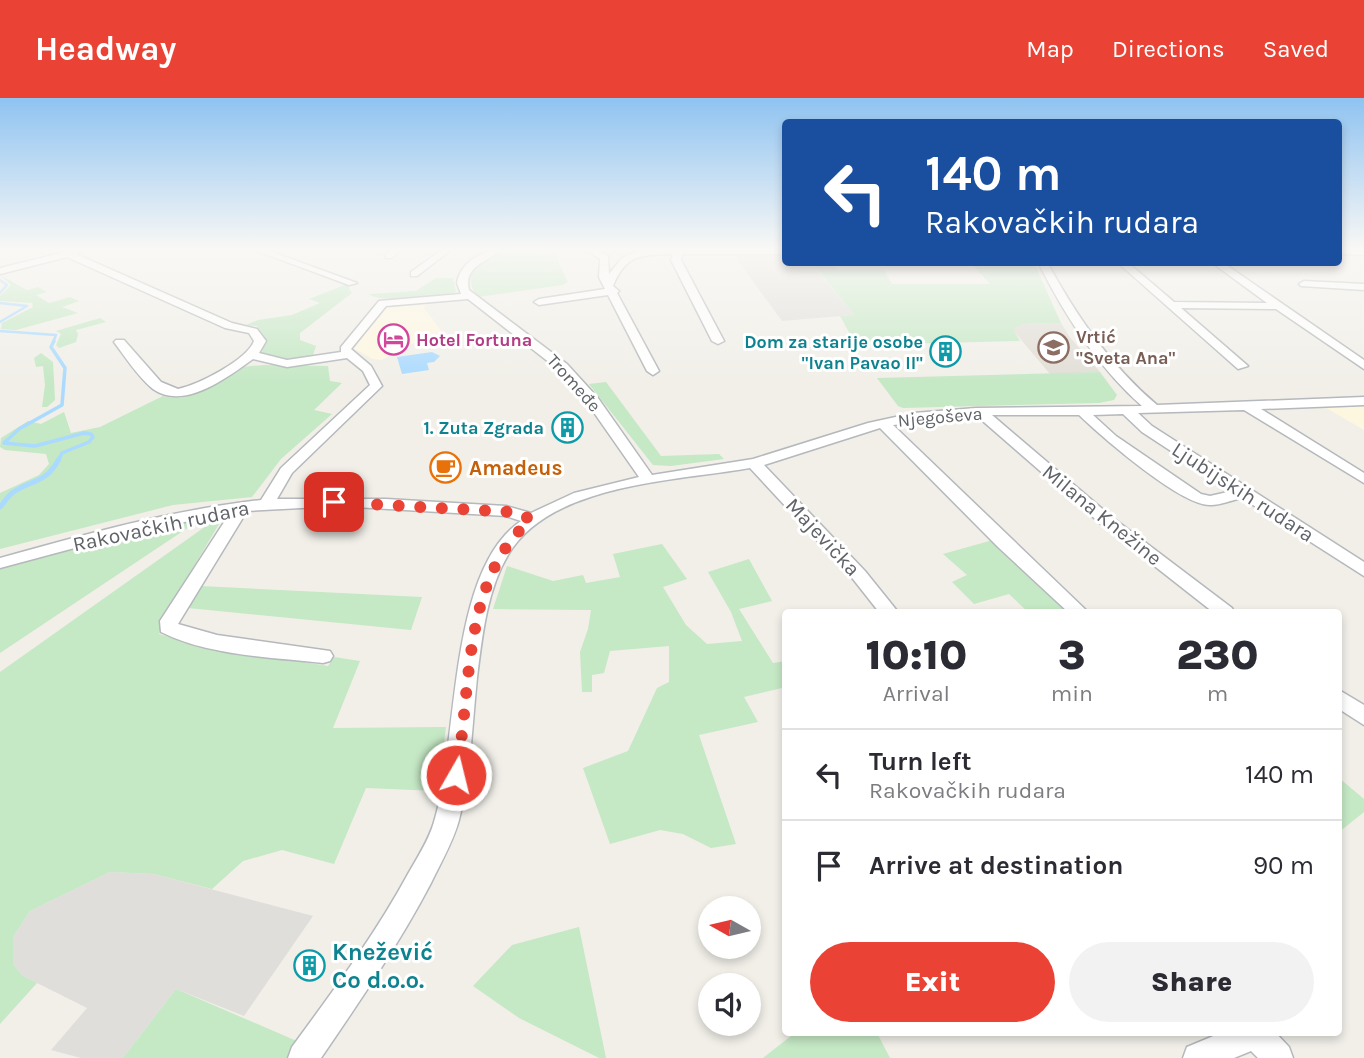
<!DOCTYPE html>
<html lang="en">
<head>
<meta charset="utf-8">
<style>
  :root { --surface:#fff; --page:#f2f2f3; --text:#2b2b33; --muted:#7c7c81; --line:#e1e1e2; --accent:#ea4335 }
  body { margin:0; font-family:Karla,sans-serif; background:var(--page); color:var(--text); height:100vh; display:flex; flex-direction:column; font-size:26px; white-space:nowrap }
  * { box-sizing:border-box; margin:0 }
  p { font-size:23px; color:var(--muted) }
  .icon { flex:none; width:38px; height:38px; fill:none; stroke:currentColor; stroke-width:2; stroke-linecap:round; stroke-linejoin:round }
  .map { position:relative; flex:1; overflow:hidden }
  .side { position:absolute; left:782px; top:511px; width:560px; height:427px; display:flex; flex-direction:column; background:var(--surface); border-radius:7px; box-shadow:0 4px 10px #0003 }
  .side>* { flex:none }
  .guide { position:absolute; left:782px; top:21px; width:560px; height:147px; border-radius:7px; box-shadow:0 4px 10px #0003; background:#1a4fa0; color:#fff; overflow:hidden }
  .needle { width:46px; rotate:278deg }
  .controls { position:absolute; left:698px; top:798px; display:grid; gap:14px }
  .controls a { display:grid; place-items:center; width:63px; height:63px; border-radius:50%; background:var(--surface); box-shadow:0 4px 10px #0003; font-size:35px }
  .pin { position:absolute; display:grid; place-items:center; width:60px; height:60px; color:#fff; margin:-30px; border-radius:14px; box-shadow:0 4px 10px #0006 }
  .me { position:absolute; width:77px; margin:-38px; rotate:8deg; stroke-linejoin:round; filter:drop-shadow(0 0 5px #0008) }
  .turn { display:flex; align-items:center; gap:24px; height:147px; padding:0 28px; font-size:32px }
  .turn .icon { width:91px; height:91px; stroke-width:2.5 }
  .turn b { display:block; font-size:49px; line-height:60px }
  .eta { display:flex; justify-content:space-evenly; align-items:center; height:119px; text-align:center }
  .eta b { font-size:42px; font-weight:800; line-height:49px }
  .primary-button { display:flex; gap:14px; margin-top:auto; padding:14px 28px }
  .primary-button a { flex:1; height:80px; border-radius:42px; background:var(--accent); color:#fff; font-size:28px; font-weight:800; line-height:80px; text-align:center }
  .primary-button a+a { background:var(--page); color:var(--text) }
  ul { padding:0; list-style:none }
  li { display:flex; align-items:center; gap:21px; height:91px; padding:0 28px; border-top:2px solid var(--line) }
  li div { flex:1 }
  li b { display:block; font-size:26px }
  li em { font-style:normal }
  header { display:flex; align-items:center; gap:42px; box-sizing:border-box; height:98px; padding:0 35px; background:var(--accent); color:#fff }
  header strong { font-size:33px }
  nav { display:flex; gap:38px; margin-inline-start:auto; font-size:24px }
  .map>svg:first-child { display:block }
</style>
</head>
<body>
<header>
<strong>Headway</strong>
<nav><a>Map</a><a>Directions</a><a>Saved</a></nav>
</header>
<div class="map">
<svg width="1364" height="960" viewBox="0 0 1364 960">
  <rect width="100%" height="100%" fill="#f1efe8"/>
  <g fill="#fef7e0">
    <polygon points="427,204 424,210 442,234 429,237 382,262 373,261 351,249 387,207"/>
    <polygon points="1364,306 1364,332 1323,308"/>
  </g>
  <g fill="#e0deda">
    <polygon points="786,154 786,164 828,165 838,172 818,173 854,217 782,223 733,156"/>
    <polygon points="110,774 154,776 313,818 244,918 176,891 123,960 81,960 51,952 87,910 23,878 13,866 13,839 30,813"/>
  </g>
  <polygon fill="#e1ded6" points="1061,225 1069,238 1100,274 1050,276 1012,231 1022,226"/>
  <g fill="#c5e8c5">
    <path d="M555,156L568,184L563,187L478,199C463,182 473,165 494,158C508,153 539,157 555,156Z"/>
    <polygon points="971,165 1034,165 1061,225 1022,226 1013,231 1020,243 856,247 840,218 854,217 818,172 884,172 892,186 990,186"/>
    <polygon points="0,177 27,192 38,189 47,194 36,197 49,205 70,199 79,203 62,209 78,215 16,232 1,231 2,225 33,209 32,205 0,203 0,198 11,187"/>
    <path d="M436,180H453L456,194C442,198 379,206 369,196L416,193Z"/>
    <polygon points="347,186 352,195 300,235 300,242 316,248 313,257 299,261 268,261 262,255 265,239 257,228 246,227 258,222 292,217 320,205 309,201"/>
    <polygon points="100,220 106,224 76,232 78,236 76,244 59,250 56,247 61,236 56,233"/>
    <polygon points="41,255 53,264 55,302 47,309 42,309 45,287 43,268 36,269 34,260"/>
    <path d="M264,267L328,268L330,283L342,285L314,312L332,316L281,361L252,399L173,407L0,451V395L39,377L49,366L46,356L5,352L0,349L1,340L28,323L41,326L64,314L71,335L100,329L163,298C192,306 206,286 230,274C240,268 252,268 264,267Z"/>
    <polygon points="1100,274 1117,297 1114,302 1099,305 903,310 898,308 877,280"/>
    <polygon points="606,284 661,358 719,356 724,361 671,368 653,367 589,286"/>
    <polygon points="216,421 222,421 162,522 159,536 189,545 328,568 334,559 360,563 333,630 446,629 438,693 366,690 334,766 282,752 243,763 212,791 154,776 110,774 30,813 13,839 13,866 23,878 37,885 0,926 0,574"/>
    <polygon points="185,423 198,423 0,555 0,470"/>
    <polygon points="993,442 1072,514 1028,514 1009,496 974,506 952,484 967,477 943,456"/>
    <polygon points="662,446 687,481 663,489 686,527 707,546 742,543 731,514 708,474 749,461 772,503 739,511 773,565 786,563 786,589 744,599 758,624 699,637 736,746 711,750 683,736 660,732 610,746 583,670 628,653 657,590 669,584 669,548 610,553 604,575 592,577 592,594 582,594 580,554 588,531 591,512 493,511 507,468 553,483 583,477 586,485 620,479 613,456"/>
    <polygon points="201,488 422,499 411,532 188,510"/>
    <polygon points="1339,680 1364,701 1364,714 1339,734"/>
    <polygon points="579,829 606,960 599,960 519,920 473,888 512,847"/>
    <polygon points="176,891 299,944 289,960 123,960"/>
    <polygon points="804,935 877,935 890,960 763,960 791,938"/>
  </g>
  <polygon fill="#aadaff" points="432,254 440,258 434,264 427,265 429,272 402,276 397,259"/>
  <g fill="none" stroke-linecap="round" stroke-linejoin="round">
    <g stroke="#aadaff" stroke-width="2.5">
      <polyline points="0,182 7,187 0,195"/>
      <polyline points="0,205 27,208 0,224"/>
      <polyline points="0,233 56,237 53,244"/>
    </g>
    <polyline stroke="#aadaff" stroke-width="3.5" points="54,243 51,249 65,270 62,307 19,331 4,345 35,348 84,335 91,336 93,339 89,344 62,355 58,363"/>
    <path stroke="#aadaff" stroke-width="5" d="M0,409C4,405 7,399 12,395C31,381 45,387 59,361"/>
    <defs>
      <g id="minor">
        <path d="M77,151L82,153L76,156L232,225L257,231L266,243L259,255L287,262L341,254V249L379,203L461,196L457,185C460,165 483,151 502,151C489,164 463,167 469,192L567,266L598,300L652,377L753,361L868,325L914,315L976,310L1142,308C1097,268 1065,218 1038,164H1047C1077,219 1110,267 1157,307L1364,299V307L1261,311L1364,375V385L1244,312L1138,315L1152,328L1364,464V478L1242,400C1232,402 1221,407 1211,407C1182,409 1101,338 1079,317H992L1113,420L1232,510L1234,514H1213L1101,426L977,318L893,327L1088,514H1068L998,449L880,330L764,367L865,473L898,514H879L853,481L750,370C677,383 550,385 508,457C487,492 482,539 477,580C472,627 471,675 459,722C453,744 441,764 431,785C399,846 360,903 321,960H288L292,949C333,893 375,837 408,776C417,760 429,742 434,724C459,644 447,473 521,423L506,418L338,408L247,413L178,526L217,537L330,553L333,558L330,563L323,565C271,559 209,558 161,534L160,523L230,415L134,434L0,470V460C86,436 172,412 261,402L281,370L370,287L363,273L347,260L287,269L253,261C228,279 184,313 153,291C138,279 126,260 114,244L116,242H124L161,284L178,291C198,287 247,262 254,243L249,235L225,230L67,159L0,176V170ZM468,201L559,272L588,306L639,379L574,395L531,415L506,408L386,401H277L292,375L382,288L371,268L351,251L386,208ZM1123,316L1142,334L1232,393L1210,398L1201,396L1116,338L1093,317Z"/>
        <polygon points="252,151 264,151 357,185 349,187"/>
        <polygon points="392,151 401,151 392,160 386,160 385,158"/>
        <polygon points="443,151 452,151 417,178 411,178 411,174"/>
        <path d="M586,151H596L608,158L609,176L622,160L642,151H786V156H682L681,162L724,243L718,246L712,243L671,162L673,156C643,157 626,155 613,188L619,193L617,195L659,273L653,277L647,273L608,197L539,207L534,204L539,201L605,191L599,179L600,161Z"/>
        <polygon points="1339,151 1364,151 1364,157 1339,156"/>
        <polygon points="1117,164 1127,164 1174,204 1267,205 1211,164 1222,164 1364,262 1364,271 1276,211 1181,210 1248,268 1238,271"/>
        <polygon points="1304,183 1364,186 1364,192 1301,188 1299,186"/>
        <polygon points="1339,592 1364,607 1364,627 1339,611"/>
        <polygon points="1223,934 1275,934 1289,949 1293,960 1258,960 1251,953 1234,960 1183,960 1187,949"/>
      </g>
    </defs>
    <use href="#minor" stroke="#b5b8bc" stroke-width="3"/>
    <use href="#minor" fill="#fff" fill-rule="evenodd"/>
  </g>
  <linearGradient id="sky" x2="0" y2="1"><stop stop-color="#8fc3f1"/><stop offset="0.53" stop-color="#f9f8f5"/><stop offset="1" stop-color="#f9f8f5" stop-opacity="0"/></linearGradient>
  <rect width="1364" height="285" fill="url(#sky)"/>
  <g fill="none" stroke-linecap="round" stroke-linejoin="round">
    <path stroke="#ea4335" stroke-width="12" stroke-dasharray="0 21.6" d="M334,404L510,414L521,416L531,422C461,480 472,595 456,677"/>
  </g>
  <defs>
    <symbol id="hotel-ring" viewBox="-11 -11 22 22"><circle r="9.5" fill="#fff" stroke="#d1479c" stroke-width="1.5"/><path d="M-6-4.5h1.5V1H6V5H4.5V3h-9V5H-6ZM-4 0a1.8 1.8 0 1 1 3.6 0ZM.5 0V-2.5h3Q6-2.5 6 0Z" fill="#d1479c"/></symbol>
    <symbol id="school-ring" viewBox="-11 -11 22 22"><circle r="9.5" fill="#fff" stroke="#8d6e63" stroke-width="1.5"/><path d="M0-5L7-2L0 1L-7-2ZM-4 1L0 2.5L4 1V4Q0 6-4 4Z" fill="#8d6e63"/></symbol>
    <symbol id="building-ring" viewBox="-11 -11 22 22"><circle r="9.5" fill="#fff" stroke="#0f9aa8" stroke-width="1.5"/><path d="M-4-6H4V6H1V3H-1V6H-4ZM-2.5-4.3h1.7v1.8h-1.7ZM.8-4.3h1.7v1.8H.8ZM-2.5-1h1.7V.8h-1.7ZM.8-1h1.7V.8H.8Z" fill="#0f9aa8"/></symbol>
    <symbol id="cafe-ring" viewBox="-11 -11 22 22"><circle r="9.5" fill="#fff" stroke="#e8710a" stroke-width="1.5"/><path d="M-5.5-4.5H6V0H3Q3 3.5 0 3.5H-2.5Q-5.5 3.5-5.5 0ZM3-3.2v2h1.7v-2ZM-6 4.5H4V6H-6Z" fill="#e8710a"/></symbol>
  </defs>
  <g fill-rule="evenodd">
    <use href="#hotel-ring" x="376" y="224" width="35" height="35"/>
    <use href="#school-ring" x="1036" y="232" width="35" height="35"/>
    <use href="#building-ring" x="928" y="236" width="35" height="35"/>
    <use href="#building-ring" x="550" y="312" width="35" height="35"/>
    <use href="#cafe-ring" x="428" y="352" width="35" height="35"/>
    <use href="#building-ring" x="292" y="850" width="35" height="35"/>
  </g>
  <g text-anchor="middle" stroke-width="6" stroke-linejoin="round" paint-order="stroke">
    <g font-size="18" font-weight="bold" fill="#785e54" stroke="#fff" text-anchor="start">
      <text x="1076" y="245">Vrtić<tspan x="1076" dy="21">"Sveta Ana"</tspan></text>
    </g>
    <g font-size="18" font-weight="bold" fill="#b23c85" stroke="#fff" text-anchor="start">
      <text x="416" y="248">Hotel Fortuna</text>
    </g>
    <g font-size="18" font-weight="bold" fill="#0d838f" stroke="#fff" text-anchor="end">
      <text x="923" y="250">Dom za starije osobe<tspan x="923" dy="21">"Ivan Pavao II"</tspan></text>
      <text x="544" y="336">1. Zuta Zgrada</text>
    </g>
    <g font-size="18" fill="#5f6368" stroke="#fff">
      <text transform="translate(574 285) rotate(48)" y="6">Tromeđe</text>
      <text transform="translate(940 319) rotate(-5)" y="6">Njegoševa</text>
    </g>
    <g font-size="21" font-weight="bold" fill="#c56008" stroke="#fff" text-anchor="start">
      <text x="469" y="377">Amadeus</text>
    </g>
    <g font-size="21" fill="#5f6368" stroke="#fff">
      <text transform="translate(1243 394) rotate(33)" y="7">Ljubijskih rudara</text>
      <text transform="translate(1102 417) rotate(39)" y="7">Milana Knežine</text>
      <text transform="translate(161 428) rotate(-12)" y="7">Rakovačkih rudara</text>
      <text transform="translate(823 439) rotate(47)" y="7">Majevička</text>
    </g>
    <g font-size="24" font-weight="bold" fill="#0d838f" stroke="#fff" text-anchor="start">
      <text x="332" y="862">Knežević<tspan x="332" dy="28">Co d.o.o.</tspan></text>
    </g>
  </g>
</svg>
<div class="controls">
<a><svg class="needle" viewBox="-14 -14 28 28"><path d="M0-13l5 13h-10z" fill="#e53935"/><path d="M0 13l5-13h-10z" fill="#7c7c81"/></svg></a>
<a><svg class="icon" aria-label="sound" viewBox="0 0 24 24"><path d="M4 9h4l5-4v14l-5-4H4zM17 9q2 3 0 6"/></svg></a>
</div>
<div class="pin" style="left:334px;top:404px;background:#d93025"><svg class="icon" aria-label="arrive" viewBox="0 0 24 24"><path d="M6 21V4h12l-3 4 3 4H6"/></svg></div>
<svg class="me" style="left:456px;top:677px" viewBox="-20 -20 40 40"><circle r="17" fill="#ea4335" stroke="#fff" stroke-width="3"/><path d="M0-11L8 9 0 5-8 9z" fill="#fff"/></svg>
<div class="guide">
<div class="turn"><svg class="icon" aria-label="left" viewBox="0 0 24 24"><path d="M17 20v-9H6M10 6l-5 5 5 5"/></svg><div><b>140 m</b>Rakovačkih rudara</div></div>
</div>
<section class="side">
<div class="eta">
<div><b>10:10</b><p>Arrival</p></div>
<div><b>3</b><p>min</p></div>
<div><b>230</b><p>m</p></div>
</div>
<ul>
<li><svg class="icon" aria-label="left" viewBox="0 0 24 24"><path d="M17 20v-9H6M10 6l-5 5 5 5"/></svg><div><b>Turn left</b><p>Rakovačkih rudara</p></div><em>140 m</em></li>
<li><svg class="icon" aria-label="arrive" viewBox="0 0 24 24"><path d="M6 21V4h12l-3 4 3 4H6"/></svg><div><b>Arrive at destination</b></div><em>90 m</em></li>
</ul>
<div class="primary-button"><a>Exit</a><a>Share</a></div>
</section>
</div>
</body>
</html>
